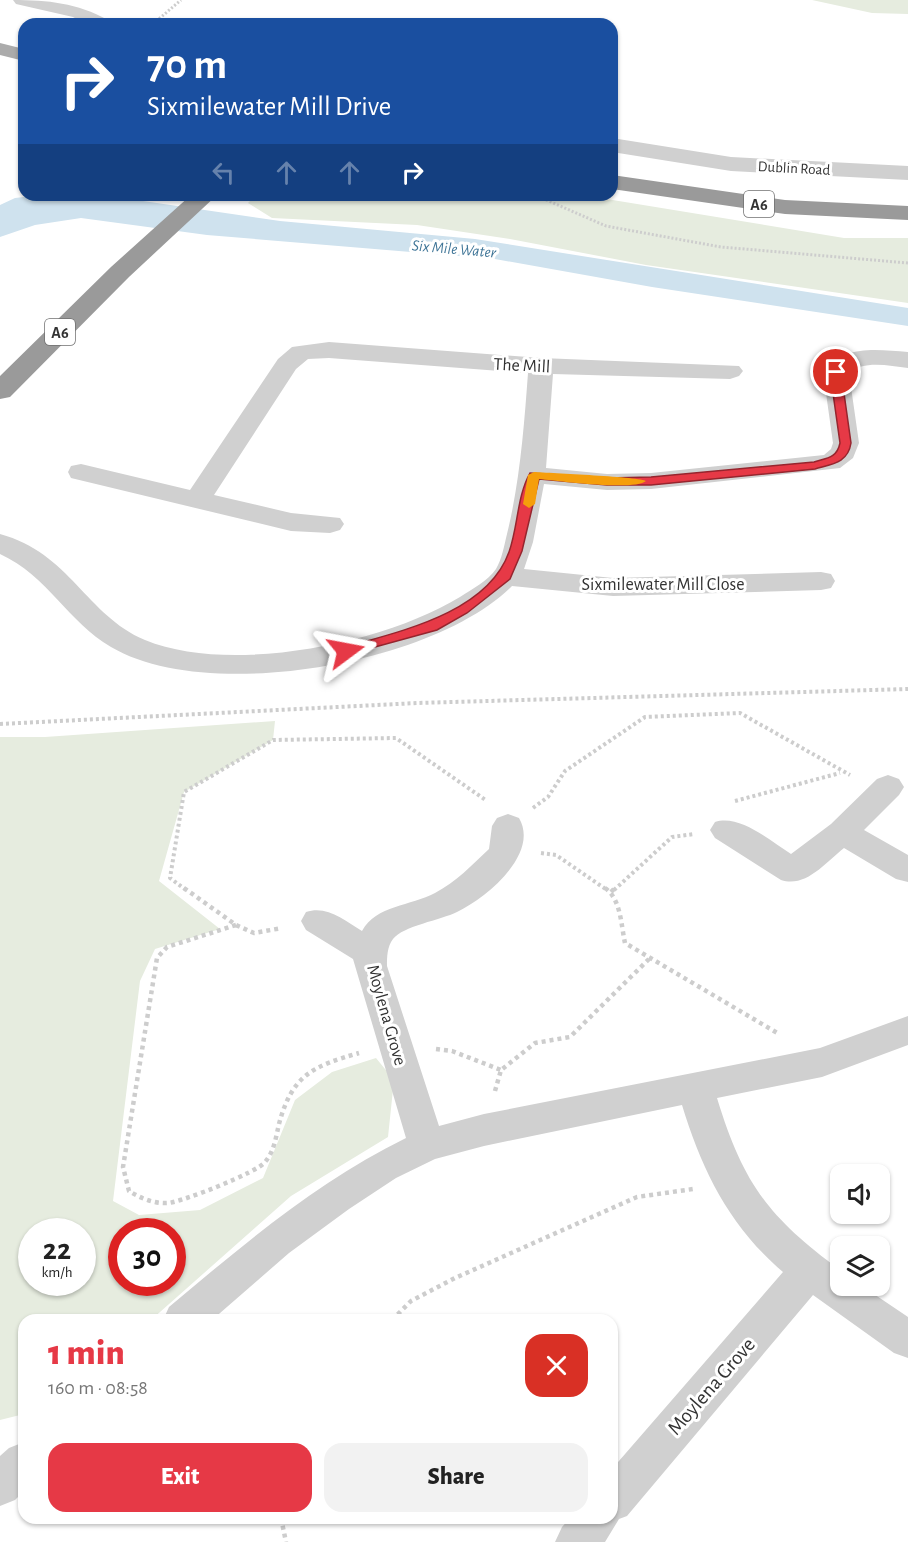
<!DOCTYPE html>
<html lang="en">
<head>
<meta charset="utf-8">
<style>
  :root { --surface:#fff; --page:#f2f2f2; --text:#222; --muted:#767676; --accent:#e63946 }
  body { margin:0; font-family:"Alegreya Sans",sans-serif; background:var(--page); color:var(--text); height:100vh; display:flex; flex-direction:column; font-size:22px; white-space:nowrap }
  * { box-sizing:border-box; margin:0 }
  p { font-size:20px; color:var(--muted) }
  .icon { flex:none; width:33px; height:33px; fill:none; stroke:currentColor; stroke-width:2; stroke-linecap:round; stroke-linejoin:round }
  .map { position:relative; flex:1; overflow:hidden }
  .details { position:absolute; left:18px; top:1314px; width:600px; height:210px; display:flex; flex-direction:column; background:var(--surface); border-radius:18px; box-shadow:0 2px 4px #0004 }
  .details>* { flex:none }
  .banner { position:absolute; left:18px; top:18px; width:600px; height:183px; border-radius:18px; box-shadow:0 2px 4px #0004; background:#1a4fa0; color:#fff; overflow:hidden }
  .fabs { position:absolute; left:830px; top:1164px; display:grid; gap:12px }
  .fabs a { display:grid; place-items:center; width:60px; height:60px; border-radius:12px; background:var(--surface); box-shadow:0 2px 4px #0004; font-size:30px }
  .speed { position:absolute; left:18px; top:1218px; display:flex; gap:12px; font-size:30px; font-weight:700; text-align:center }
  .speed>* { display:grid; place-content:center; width:78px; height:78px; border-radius:50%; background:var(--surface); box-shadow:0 2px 4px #0004; line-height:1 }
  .speed small { font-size:15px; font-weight:400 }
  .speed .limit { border:9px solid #d22; background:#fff; color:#111 }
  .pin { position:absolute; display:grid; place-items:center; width:51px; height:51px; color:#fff; margin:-26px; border:3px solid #fff; border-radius:50%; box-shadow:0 2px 6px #0007 }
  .me { position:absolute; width:66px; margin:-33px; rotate:77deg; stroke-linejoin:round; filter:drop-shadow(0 0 4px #0008) }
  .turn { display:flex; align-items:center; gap:21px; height:126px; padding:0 30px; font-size:27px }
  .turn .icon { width:78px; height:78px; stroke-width:2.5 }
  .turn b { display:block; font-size:42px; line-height:51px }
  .lanes { display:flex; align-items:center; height:57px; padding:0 30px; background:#0003; justify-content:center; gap:30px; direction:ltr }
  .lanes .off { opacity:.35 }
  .round { display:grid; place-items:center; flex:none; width:63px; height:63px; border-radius:18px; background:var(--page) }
  .headline { display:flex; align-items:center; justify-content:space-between; height:102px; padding:0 30px }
  h1 { font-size:36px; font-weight:800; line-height:45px; color:var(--accent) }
  .cta { display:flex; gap:12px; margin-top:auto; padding:12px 30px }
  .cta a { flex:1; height:69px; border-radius:18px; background:var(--accent); color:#fff; font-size:24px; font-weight:800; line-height:69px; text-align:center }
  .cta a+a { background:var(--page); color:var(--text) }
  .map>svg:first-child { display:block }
</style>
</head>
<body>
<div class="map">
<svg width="908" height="1542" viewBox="0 0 908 1542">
  <rect width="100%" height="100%" fill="#fff"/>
  <g fill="#e6ecdf" fill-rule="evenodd">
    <polygon points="812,0 908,0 908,14 872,13"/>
    <polygon points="256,195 582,195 844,238 908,238 908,303 646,265 510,239 417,225 272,218 248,203"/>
    <path d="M275,721L273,740L184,792L159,881L220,929L155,949L140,981L113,1201L139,1215L200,1210L263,1178L295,1100L332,1072L376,1058L394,1080L388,1137L291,1196L151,1320H24V1414L0,1420V737H45ZM32,1232H82V1282H32ZM122,1232H172V1282H122Z"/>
  </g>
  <polygon fill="#cfe2ee" points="42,195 102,195 280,221 475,239 908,308 908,326 652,287 495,259 207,235 81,218 35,225 0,237 0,205 15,198"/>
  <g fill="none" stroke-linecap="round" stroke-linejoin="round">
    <g stroke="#cdcdcd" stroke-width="3" stroke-dasharray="2 2" stroke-linecap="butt">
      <polyline points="153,24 181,0"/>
      <polyline points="535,195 606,226 721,247 908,263"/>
    </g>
    <g stroke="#cdcdcd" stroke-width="4" stroke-dasharray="3 3" stroke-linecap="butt">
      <polyline points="0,724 417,703 908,689"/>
      <polyline points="735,801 840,773"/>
      <polyline points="533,808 548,797 565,771 645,717 740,713 850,775"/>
      <polyline points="541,853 556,855 607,890"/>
      <polyline points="186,890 170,878 184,792 273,740 396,738 487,801"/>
      <polyline points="614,890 672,837 694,834"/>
    </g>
    <g stroke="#cdcdcd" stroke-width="4.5" stroke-dasharray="4 4" stroke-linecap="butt">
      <polyline points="184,888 236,925 254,933 282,928"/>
      <path d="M605,888C621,899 621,925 625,943L779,1034"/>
      <polyline points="611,892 615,888"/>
      <path d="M236,925L167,947L157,958L123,1167L129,1191C140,1198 154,1204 168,1203C182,1202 258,1172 265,1162C274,1152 276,1137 279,1124C292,1075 313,1066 359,1053"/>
      <polyline points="436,1049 452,1051 501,1070"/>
      <polyline points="495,1091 501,1070 535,1043 570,1037 649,959"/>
      <polyline points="392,1320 411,1301 455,1278 637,1197 693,1189"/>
      <polyline points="281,1518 286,1542"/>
    </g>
    <g fill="#d0d0d0" fill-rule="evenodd">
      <path d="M13,0C48,0 77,3 108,20L111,24H86L73,17L16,4Z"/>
      <polygon points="612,138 731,157 908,166 908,180 731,171 612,152"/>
      <path d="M329,342L541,358L739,366L743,371L739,376L730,379L553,374L546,468L607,474L651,473L824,455L831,449L833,443L823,372C843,344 878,350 908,352V368C889,366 864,360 849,373L859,443L853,458L840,468L651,489L607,490L544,484L533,542L524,569L613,578L821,572L831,574L835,581L831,588L821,590L613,596L512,586C434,664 208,704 111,647C68,622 48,576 0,554V534C70,553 86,615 145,640C230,675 383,644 460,597C472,589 488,581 496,569C502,559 504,546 507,534C520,481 524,427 528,373L329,358L308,359L296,369L214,495L291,513L340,518L344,524L340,530L330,533L291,531L71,478L68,472L71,466L81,464L190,490L278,359L292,347Z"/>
      <path d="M888,775L899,779L904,787L899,795L864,830L908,855V882L896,879L844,848C825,863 806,888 781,880L715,838L710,830L715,822C740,814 770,841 791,854L831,824L877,779Z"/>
      <path d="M508,814L519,818C540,854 486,898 457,912C441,920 403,926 393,939C387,947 387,957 387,966L439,1126L484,1114L820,1048L908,1016V1045L822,1077L717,1098C743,1183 768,1217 840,1270V1286H862L908,1317V1358L894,1353L813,1295L627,1516L619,1519L605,1542H555L562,1527L570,1518H612V1469L783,1272C730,1227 702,1171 682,1105L484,1146L435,1159L396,1178L349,1209L289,1253L212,1320H163L169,1307C244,1244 318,1181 406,1138L353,959L306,930L301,921L306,912C327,905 344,920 362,931C376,905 411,906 435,893C456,882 472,865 489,849L492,826L497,818Z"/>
      <polygon points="24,1442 24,1491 15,1500 0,1506 0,1456 9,1448"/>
    </g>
    <polygon fill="#ababab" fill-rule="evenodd" points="0,43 24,49 24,61 0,55"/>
    <g fill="#9a9a9a" fill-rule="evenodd">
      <polygon points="612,175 785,200 908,206 908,220 785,214 612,189"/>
      <polygon points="191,195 217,195 129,277 10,397 0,399 0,376 111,267"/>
    </g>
  </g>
  <path fill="#e63946" stroke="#96252e" stroke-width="1.5" d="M836,369L841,372L851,443C848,463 832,464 815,469L651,485H607L539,479L522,551L510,579L467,613L437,630L346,655L340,651L342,648C397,632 487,614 509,552C518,527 517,496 530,473L607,478L651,477L814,462C827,458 837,458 840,443L830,372Z"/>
  <path fill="#f59e0b" d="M534,472C549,473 642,477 646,481C635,491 558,481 539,479L535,504L529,508L523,504L528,475Z"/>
  <g text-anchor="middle" stroke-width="6" stroke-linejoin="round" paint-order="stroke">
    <g font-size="15" fill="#333" stroke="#fff">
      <text transform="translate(794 168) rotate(3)" y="5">Dublin Road</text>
    </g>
    <g fill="#fff" stroke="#707070" stroke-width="1.5">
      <rect x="744" y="191" width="30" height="26" rx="4.5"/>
      <rect x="45" y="319" width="30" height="26" rx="4.5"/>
    </g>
    <g font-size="16" font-weight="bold" fill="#333">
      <text x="759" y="210">A6</text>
      <text x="60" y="338">A6</text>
    </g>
    <g font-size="16" font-style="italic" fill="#3f7597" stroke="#fff">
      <text transform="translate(454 248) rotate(5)" y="6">Six Mile Water</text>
    </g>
    <g font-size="18" fill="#333" stroke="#fff">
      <text transform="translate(522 365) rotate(3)" y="6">The Mill</text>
      <text x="663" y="590">Sixmilewater Mill Close</text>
      <text transform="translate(387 1015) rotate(74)" y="6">Moylena Grove</text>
    </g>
    <g font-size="21" fill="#333" stroke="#fff">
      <text transform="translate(711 1386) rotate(-49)" y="7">Moylena Grove</text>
    </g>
  </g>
</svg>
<div class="fabs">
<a><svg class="icon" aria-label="sound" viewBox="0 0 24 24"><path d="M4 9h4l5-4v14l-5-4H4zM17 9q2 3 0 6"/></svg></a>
<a><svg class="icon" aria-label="layers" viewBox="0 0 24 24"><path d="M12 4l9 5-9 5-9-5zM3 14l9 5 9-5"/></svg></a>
</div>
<div class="speed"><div>22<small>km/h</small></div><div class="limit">30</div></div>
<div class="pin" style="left:836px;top:372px;background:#d93025"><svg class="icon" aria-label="arrive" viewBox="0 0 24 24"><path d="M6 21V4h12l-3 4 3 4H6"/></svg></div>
<svg class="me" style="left:346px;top:651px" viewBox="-20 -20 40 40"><path d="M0-17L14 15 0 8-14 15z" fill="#e63946" stroke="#fff" stroke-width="4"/></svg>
<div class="banner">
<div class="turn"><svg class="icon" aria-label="right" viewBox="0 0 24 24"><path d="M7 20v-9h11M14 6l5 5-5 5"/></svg><div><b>70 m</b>Sixmilewater Mill Drive</div></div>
<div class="lanes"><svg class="icon off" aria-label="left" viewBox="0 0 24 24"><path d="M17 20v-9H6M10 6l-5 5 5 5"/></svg><svg class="icon off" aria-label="ahead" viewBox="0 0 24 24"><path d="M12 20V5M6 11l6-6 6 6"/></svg><svg class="icon off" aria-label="ahead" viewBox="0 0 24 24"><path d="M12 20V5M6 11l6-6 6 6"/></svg><svg class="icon" aria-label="right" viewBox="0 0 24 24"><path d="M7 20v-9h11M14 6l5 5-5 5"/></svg></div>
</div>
<section class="details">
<div class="headline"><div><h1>1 min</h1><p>160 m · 08:58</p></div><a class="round" style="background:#d93025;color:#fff"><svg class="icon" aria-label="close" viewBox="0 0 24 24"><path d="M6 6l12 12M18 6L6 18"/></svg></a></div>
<div class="cta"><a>Exit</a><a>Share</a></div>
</section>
</div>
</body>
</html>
